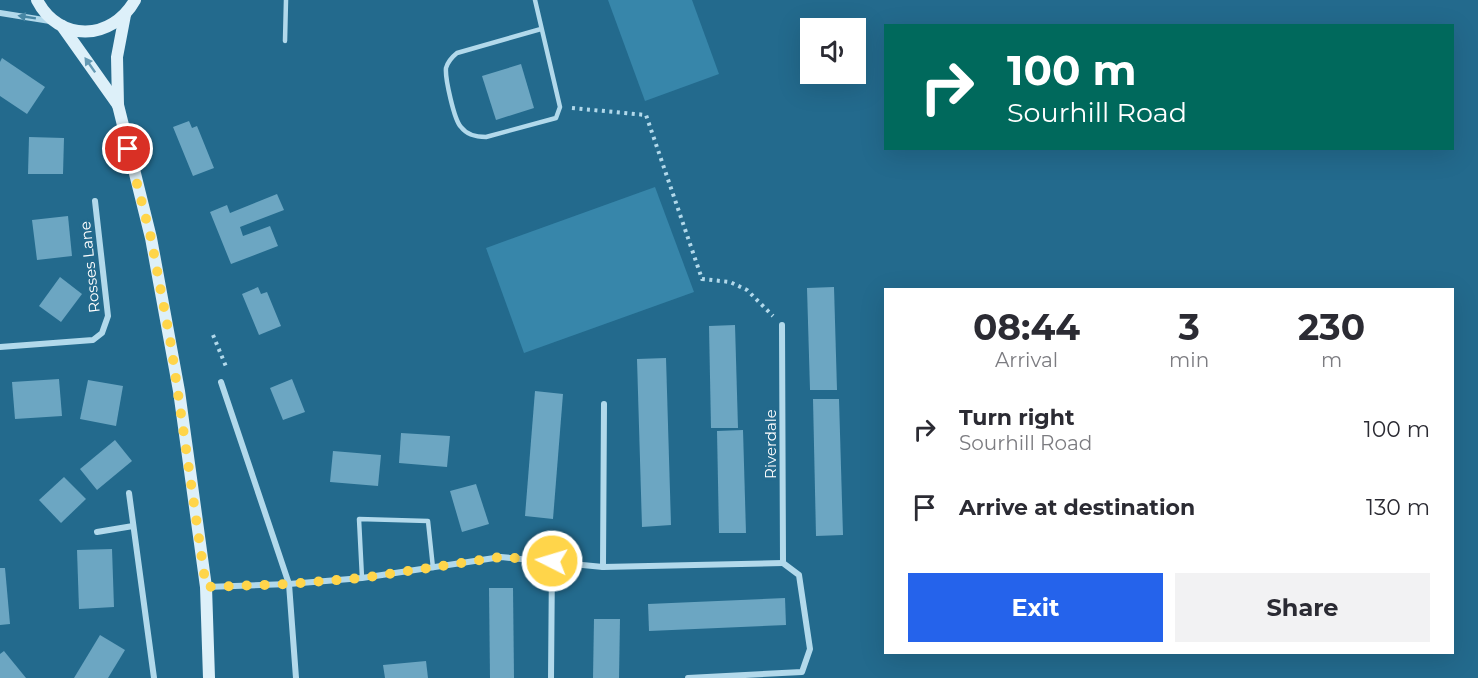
<!DOCTYPE html>
<html lang="en">
<head>
<meta charset="utf-8">
<style>
  :root { --surface:#fff; --page:#f2f2f3; --text:#2b2b33; --muted:#7c7c81; --accent:#2563eb }
  body { margin:0; font-family:Montserrat,sans-serif; background:var(--page); color:var(--text); height:100vh; display:flex; flex-direction:column; font-size:22px; white-space:nowrap }
  * { box-sizing:border-box; margin:0 }
  p { font-size:20px; color:var(--muted) }
  .icon { flex:none; width:33px; height:33px; fill:none; stroke:currentColor; stroke-width:2; stroke-linecap:round; stroke-linejoin:round }
  .map { position:relative; flex:1; overflow:hidden }
  .sheet { position:absolute; left:884px; top:288px; width:570px; height:366px; display:flex; flex-direction:column; background:var(--surface); border-radius:0px; box-shadow:0 6px 24px #0002 }
  .sheet>* { flex:none }
  .guide { position:absolute; left:884px; top:24px; width:570px; height:126px; border-radius:0px; box-shadow:0 6px 24px #0002; background:#00695c; color:#fff; overflow:hidden }
  .buttons { position:absolute; left:800px; top:18px; display:grid; gap:12px }
  .buttons a { display:grid; place-items:center; width:66px; height:66px; border-radius:0px; background:var(--surface); box-shadow:0 6px 24px #0002; font-size:30px }
  .pin { position:absolute; display:grid; place-items:center; width:51px; height:51px; color:#fff; margin:-26px; border:3px solid #fff; border-radius:50%; box-shadow:0 2px 6px #0007 }
  .me { position:absolute; width:66px; margin:-33px; rotate:275deg; stroke-linejoin:round; filter:drop-shadow(0 0 4px #0008) }
  .turn { display:flex; align-items:center; gap:21px; height:126px; padding:0 24px; font-size:27px }
  .turn .icon { width:78px; height:78px; stroke-width:2.5 }
  .turn b { display:block; font-size:42px; line-height:51px }
  .eta { display:flex; justify-content:space-evenly; align-items:center; height:102px; text-align:center }
  .eta b { font-size:36px; font-weight:700; line-height:42px }
  .button { display:flex; gap:12px; margin-top:auto; padding:12px 24px }
  .button a { flex:1; height:69px; border-radius:0px; background:var(--accent); color:#fff; font-size:24px; font-weight:700; line-height:69px; text-align:center }
  .button a+a { background:var(--page); color:var(--text) }
  ul { padding:0; list-style:none }
  li { display:flex; align-items:center; gap:18px; height:78px; padding:0 24px }
  li div { flex:1 }
  li b { display:block; font-size:22px }
  li em { font-style:normal }
  .map>svg:first-child { display:block }
</style>
</head>
<body>
<div class="map">
<svg width="1478" height="678" viewBox="0 0 1478 678">
  <rect width="100%" height="100%" fill="#236a8d"/>
  <g fill="#3786aa">
    <polygon points="608,0 692,0 719,74 645,101"/>
    <polygon points="655,187 694,292 524,353 486,248"/>
  </g>
  <g fill="#6ca6c2">
    <polygon points="2,58 45,87 27,114 0,96 0,62"/>
    <polygon points="521,64 534,108 496,120 482,76"/>
    <polygon points="189,121 192,128 197,126 214,168 193,176 173,127"/>
    <polygon points="29,137 64,138 63,174 28,174"/>
    <polygon points="277,194 284,210 240,227 243,236 270,226 278,246 231,264 210,212 227,205 230,213"/>
    <polygon points="68,216 72,256 37,260 32,220"/>
    <polygon points="60,277 82,294 61,322 39,306"/>
    <polygon points="258,287 261,294 267,292 281,326 259,335 242,294"/>
    <polygon points="834,287 837,390 810,390 807,288"/>
    <polygon points="735,325 738,428 711,428 709,326"/>
    <polygon points="666,358 671,525 642,527 637,359"/>
    <polygon points="59,379 62,416 15,419 12,382"/>
    <polygon points="292,379 305,412 283,420 270,388"/>
    <polygon points="88,380 123,386 116,426 80,419"/>
    <polygon points="535,391 563,394 553,519 525,516"/>
    <polygon points="813,399 839,399 843,535 816,536"/>
    <polygon points="743,430 746,533 719,533 717,431"/>
    <polygon points="401,433 450,436 447,467 399,463"/>
    <polygon points="115,440 132,461 97,490 80,469"/>
    <polygon points="333,451 381,455 378,486 330,482"/>
    <polygon points="64,477 86,499 61,523 39,500"/>
    <polygon points="476,484 489,524 462,532 450,491"/>
    <polygon points="112,549 114,607 79,609 77,550"/>
    <polygon points="0,568 5,568 10,624 0,625"/>
    <polygon points="489,588 513,588 514,678 490,678"/>
    <polygon points="785,598 786,625 649,631 648,604"/>
    <polygon points="594,619 620,619 619,678 593,678"/>
    <polygon points="100,635 125,650 108,678 74,678"/>
    <polygon points="4,651 26,678 0,678 0,654"/>
    <polygon points="426,661 428,678 385,678 383,665"/>
  </g>
  <g fill="none" stroke-linecap="round" stroke-linejoin="round">
    <g stroke="#b2d9eb" stroke-width="4" stroke-dasharray="3 4.5" stroke-linecap="butt">
      <polyline points="572,108 646,115 702,279 730,282 747,290 773,316"/>
      <polyline points="213,335 227,369"/>
    </g>
    <g stroke="#b2d9eb" stroke-width="4.5">
      <path d="M535,0L560,107L556,118L486,137C477,137 467,135 461,127C454,120 445,78 446,68C448,61 452,57 457,53L541,29"/>
      <polyline points="285,41 286,0"/>
      <polyline points="362,578 359,519 428,521 433,568"/>
    </g>
    <g stroke="#b2d9eb" stroke-width="6">
      <polyline points="0,13 50,21"/>
      <polyline points="0,347 93,340 102,333 108,316 95,201"/>
      <polyline points="221,382 289,584 296,678"/>
      <polyline points="129,493 154,678"/>
      <polyline points="97,532 133,526"/>
      <polyline points="603,567 604,404"/>
      <polyline points="206,587 289,584 362,578 501,557 603,567 783,563"/>
      <polyline points="551,678 552,561"/>
      <polyline points="688,678 802,672 810,649 799,575 783,563 782,325"/>
    </g>
    <g stroke="#ddf0f9" stroke-width="12">
      <path d="M37,0C59,43 112,41 135,0"/>
      <polyline points="125,15 117,57 118,105 151,238 179,391 206,587 209,678"/>
      <polyline points="62,26 118,105"/>
    </g>
  </g>
  <defs><path id="oneway-solid" d="M-6-.8H1V-3.2L6.5 0L1 3.2V.8H-6Z" transform="scale(1.5)"/></defs>
  <use fill="#4786a4" href="#oneway-solid" transform="translate(27 17) rotate(-171)"/>
  <use fill="#6499b3" href="#oneway-solid" transform="translate(90 65) rotate(-125)"/>
  <g fill="none" stroke-linecap="round" stroke-linejoin="round">
    <polyline stroke="#ffd54a" stroke-width="10" stroke-dasharray="0 18" points="128,149 151,238 171,345 206,587 289,584 362,578 501,557 552,561"/>
  </g>
  <g text-anchor="middle" stroke-width="6" stroke-linejoin="round" paint-order="stroke">
    <g font-size="15" fill="#fff" stroke="#236a8d">
      <text transform="translate(90 267) rotate(-96)" y="5">Rosses Lane</text>
      <text transform="translate(771 444) rotate(-90)" y="5">Riverdale</text>
    </g>
  </g>
</svg>
<div class="buttons">
<a><svg class="icon" aria-label="sound" viewBox="0 0 24 24"><path d="M4 9h4l5-4v14l-5-4H4zM17 9q2 3 0 6"/></svg></a>
</div>
<div class="pin" style="left:128px;top:149px;background:#d93025"><svg class="icon" aria-label="arrive" viewBox="0 0 24 24"><path d="M6 21V4h12l-3 4 3 4H6"/></svg></div>
<svg class="me" style="left:552px;top:561px" viewBox="-20 -20 40 40"><circle r="17" fill="#ffd54a" stroke="#fff" stroke-width="3"/><path d="M0-11L8 9 0 5-8 9z" fill="#fff"/></svg>
<div class="guide">
<div class="turn"><svg class="icon" aria-label="right" viewBox="0 0 24 24"><path d="M7 20v-9h11M14 6l5 5-5 5"/></svg><div><b>100 m</b>Sourhill Road</div></div>
</div>
<section class="sheet">
<div class="eta">
<div><b>08:44</b><p>Arrival</p></div>
<div><b>3</b><p>min</p></div>
<div><b>230</b><p>m</p></div>
</div>
<ul>
<li><svg class="icon" aria-label="right" viewBox="0 0 24 24"><path d="M7 20v-9h11M14 6l5 5-5 5"/></svg><div><b>Turn right</b><p>Sourhill Road</p></div><em>100 m</em></li>
<li><svg class="icon" aria-label="arrive" viewBox="0 0 24 24"><path d="M6 21V4h12l-3 4 3 4H6"/></svg><div><b>Arrive at destination</b></div><em>130 m</em></li>
</ul>
<div class="button"><a>Exit</a><a>Share</a></div>
</section>
</div>
</body>
</html>
